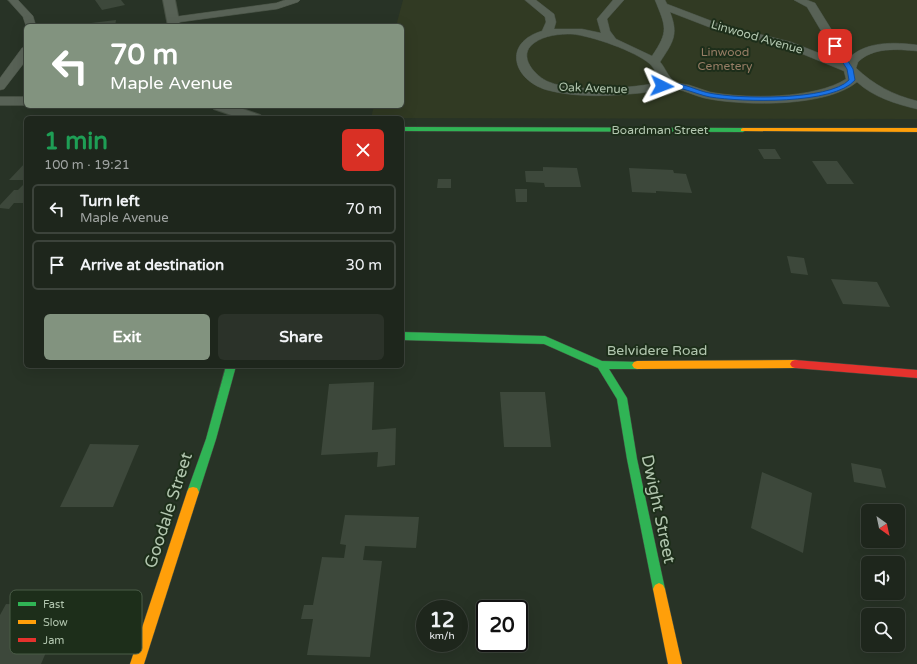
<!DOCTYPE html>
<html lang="en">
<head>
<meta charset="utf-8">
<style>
  :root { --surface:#1e261c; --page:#2b3229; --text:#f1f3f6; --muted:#a1a5a3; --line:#3c433b; --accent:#82937f }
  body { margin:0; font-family:"Varela Round",sans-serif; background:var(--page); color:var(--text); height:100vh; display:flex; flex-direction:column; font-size:15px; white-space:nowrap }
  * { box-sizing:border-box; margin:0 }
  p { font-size:13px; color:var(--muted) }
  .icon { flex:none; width:22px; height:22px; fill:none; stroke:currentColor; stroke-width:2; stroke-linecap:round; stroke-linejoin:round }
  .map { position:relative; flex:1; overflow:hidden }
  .details { position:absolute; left:24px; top:116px; width:380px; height:252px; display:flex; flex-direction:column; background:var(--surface); border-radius:6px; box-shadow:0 4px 16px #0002,0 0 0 1px var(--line) }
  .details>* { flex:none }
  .banner { position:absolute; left:24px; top:24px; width:380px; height:84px; border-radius:6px; box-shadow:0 4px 16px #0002,0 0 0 1px var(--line); background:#82937f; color:#fff; overflow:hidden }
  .needle { width:26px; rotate:147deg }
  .buttons { position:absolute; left:861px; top:504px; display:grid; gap:8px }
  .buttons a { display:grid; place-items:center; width:44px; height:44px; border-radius:6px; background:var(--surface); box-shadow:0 4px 16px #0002,0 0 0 1px var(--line); font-size:20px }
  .speed { position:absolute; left:416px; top:600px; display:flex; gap:8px; font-size:20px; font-weight:700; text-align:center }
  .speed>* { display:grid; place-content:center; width:52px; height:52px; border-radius:50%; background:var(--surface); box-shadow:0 4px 16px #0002,0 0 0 1px var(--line); line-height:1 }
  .speed small { font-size:10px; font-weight:400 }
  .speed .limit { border:2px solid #111; border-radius:6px; background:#fff; color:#111 }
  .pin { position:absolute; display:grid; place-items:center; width:34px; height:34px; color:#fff; margin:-17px; border-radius:8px; box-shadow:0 2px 6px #0006 }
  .me { position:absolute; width:44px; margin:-22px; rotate:93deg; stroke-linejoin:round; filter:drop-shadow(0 0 3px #0008) }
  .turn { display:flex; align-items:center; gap:14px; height:84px; padding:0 20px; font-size:18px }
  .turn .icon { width:52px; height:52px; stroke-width:2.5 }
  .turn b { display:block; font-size:28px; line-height:34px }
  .round { display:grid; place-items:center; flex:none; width:42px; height:42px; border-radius:6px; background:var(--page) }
  .summary { display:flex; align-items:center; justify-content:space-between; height:68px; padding:0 20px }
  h1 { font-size:24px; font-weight:700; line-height:30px; color:#1e9e55 }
  .cta { display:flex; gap:8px; margin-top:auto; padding:8px 20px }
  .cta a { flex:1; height:46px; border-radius:6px; background:var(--accent); color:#fff; font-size:16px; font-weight:700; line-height:46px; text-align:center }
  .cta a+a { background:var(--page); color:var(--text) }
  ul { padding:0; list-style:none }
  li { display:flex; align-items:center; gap:12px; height:50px; margin:0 8px 6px; padding:0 12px; border:2px solid var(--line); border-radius:6px }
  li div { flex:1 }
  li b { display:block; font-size:15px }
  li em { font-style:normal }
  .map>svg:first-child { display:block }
</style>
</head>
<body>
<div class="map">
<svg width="917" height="664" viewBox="0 0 917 664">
  <rect width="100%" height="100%" fill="#283326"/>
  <polygon fill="#313a23" points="403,0 917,0 917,119 371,118 374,106 402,106 402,26 396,26"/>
  <g fill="#3d483b">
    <polygon points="95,0 121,0 125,5 102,10"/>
    <polygon points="116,20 115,26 91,26 91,23"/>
    <polygon points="758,149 775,149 781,159 764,159"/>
    <polygon points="812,161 837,161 854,184 827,184"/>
    <polygon points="26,162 26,180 9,180"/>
    <polygon points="543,167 577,168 581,187 545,187 544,183 526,182 525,171 543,171"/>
    <polygon points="629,168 673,170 674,173 686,174 692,193 656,191 656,193 632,192"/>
    <polygon points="438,179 451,179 451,188 437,188"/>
    <polygon points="26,182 26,203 14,203 9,209 0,208 0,205 14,190 18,190"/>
    <polygon points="515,189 527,189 527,202 516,202"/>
    <polygon points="787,256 804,258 808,275 791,273"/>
    <polygon points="831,279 877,282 890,307 843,304"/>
    <polygon points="374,382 372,430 396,428 395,465 377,467 378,452 321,455 329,384"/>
    <polygon points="500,392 545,392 551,447 504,447"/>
    <polygon points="90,444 139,445 113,507 60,507"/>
    <polygon points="851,463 881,469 886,488 854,482"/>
    <polygon points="762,472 812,493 803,553 751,528"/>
    <polygon points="345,515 419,517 416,548 365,546 363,560 382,561 370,657 307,655 313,619 301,619 304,605 313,605 322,557 344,558 346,545 340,544"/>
    <polygon points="6,604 66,606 41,664 0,664 0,615"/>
  </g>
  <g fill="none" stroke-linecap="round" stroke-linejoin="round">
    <defs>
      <g id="lane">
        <polygon points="8,0 18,0 33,16 36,26 26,26 23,17"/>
        <polygon points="285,0 300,0 298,2 277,9 173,23 168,20 173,17 276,3"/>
        <path d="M525,0H536L554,14L556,22L554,29H582L601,33L597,19L613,0H624L607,19L610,31L616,39L652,56C669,31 666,27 655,0H665L667,4L722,25L791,42L839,61L807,7L794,0H807L815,3L849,58C866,41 895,42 917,45V51C897,49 873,47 858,62L856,68C874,85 893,95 917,101V109C896,104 873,97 857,82C827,107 747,106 709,99C696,97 681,88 668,88C659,88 650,92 641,93C611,96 577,98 547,90C513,80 502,43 542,31L546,22L545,17ZM670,12L714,29L783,46L844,71L846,79C815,99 746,99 710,92C703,90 696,87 689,85C685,84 679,84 674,81C668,77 665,67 660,62C673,42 679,35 670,12ZM572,34C592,36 635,51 650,64C655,69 657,76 662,82C634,88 576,93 549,82C536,77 516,56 534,43C545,35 559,34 572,34Z"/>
        <polygon points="26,47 26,59 24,63 4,89 0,90 0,78 22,48"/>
      </g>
      <g id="street">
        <polygon points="163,0 175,0 180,26 168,26"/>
        <rect x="0" y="97" width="26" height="8"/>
        <polygon points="212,106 234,106 260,115 263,118 240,118 214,109"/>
      </g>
      <g id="fast">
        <polygon points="402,127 743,128 746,130 743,132 402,131"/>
        <polygon points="402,332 545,336 602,361 640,362 642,365 640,368 637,369 609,369 627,398 637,459 665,589 663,593 659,595 655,593 653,589 627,459 617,399 598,368 544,344 402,340"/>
        <polygon points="226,366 236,366 216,439 199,492 197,496 193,497 189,496 187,492 206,439"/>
      </g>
      <g id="slow">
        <polygon points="743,128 917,128 917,132 741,131 741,129"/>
        <polygon points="795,360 798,361 800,364 798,367 795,368 637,369 634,368 632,365 634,362 637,361"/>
        <polygon points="193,487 197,488 199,492 144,664 130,664 187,492 189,488"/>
        <polygon points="659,583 663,585 665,589 682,664 668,664 653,589 655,585"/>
      </g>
      <polygon id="jam" points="795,360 917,370 917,378 795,368 792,367 790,364 792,361"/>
    </defs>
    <use href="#lane" stroke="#465043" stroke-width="1"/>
    <use href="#street" stroke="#465043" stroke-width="2"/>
    <use href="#fast" stroke="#465043" stroke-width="1"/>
    <use href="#slow" stroke="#465043" stroke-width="1"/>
    <use href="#jam" stroke="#465043" stroke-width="1"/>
    <use href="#lane" fill="#586256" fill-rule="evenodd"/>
    <use href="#street" fill="#586256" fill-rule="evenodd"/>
    <use href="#fast" fill="#30b455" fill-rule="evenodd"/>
    <use href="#slow" fill="#ff9f0a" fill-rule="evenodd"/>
    <use href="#jam" fill="#e5322d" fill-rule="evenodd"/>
  </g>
  <path fill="#1a73e8" stroke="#114b97" d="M835,44H837L853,69L855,80C834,105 741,102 710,97C694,94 678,84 662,88L659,86C673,77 694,90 709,93C737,99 829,101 849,80L847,69L832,46Z"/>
  <g text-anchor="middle" stroke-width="4" stroke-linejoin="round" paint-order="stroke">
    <g font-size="12" fill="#b2c6af" stroke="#1d2e1a">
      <text transform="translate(757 37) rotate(16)" y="4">Linwood Avenue</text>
      <text transform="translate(593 88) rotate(2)" y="4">Oak Avenue</text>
      <text x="660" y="134">Boardman Street</text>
    </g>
    <g font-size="12" fill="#977d65" stroke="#1d2e1a">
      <text x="725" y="56">Linwood<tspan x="725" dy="14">Cemetery</tspan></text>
    </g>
    <g font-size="14" fill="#b2c6af" stroke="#1d2e1a">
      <text x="657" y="355">Belvidere Road</text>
    </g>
    <g font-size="17" fill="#b2c6af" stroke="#1d2e1a">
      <text transform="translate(659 509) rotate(78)" y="6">Dwight Street</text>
      <text transform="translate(168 510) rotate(-72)" y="6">Goodale Street</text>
    </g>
  </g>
  <rect x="10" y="590" width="132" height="64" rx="6" fill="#1d2e1a" stroke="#4a5c47" stroke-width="1"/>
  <rect x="18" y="602" width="18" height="4" fill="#30b455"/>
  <rect x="18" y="620" width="18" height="4" fill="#ff9f0a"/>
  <rect x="18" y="638" width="18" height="4" fill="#e5322d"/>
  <g font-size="11" fill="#b2c6af">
    <text x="43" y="608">Fast</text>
    <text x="43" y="626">Slow</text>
    <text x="43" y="644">Jam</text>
  </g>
</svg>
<div class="buttons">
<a><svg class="needle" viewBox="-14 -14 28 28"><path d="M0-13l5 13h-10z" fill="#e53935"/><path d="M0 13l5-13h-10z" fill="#a1a5a3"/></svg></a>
<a><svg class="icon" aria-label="sound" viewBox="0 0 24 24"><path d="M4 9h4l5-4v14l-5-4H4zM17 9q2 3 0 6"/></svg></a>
<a><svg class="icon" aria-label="search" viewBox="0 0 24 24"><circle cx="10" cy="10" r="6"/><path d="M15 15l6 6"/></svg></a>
</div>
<div class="speed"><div>12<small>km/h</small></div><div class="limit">20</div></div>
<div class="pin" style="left:835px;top:46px;background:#d93025"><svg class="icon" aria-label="arrive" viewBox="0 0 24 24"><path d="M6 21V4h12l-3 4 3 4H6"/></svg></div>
<svg class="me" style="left:662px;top:86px" viewBox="-20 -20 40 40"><path d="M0-17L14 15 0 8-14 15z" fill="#1a73e8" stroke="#fff" stroke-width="4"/></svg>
<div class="banner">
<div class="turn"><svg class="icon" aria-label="left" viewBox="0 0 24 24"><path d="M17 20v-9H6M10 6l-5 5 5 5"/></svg><div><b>70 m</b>Maple Avenue</div></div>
</div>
<section class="details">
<div class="summary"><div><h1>1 min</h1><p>100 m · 19:21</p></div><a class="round" style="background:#d93025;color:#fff"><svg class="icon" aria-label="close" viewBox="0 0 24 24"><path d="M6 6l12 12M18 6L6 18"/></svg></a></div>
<ul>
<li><svg class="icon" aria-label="left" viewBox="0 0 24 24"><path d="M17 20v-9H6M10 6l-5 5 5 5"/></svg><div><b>Turn left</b><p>Maple Avenue</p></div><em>70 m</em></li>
<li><svg class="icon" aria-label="arrive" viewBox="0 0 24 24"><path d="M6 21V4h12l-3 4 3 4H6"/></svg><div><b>Arrive at destination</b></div><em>30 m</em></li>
</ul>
<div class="cta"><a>Exit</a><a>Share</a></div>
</section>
</div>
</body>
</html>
